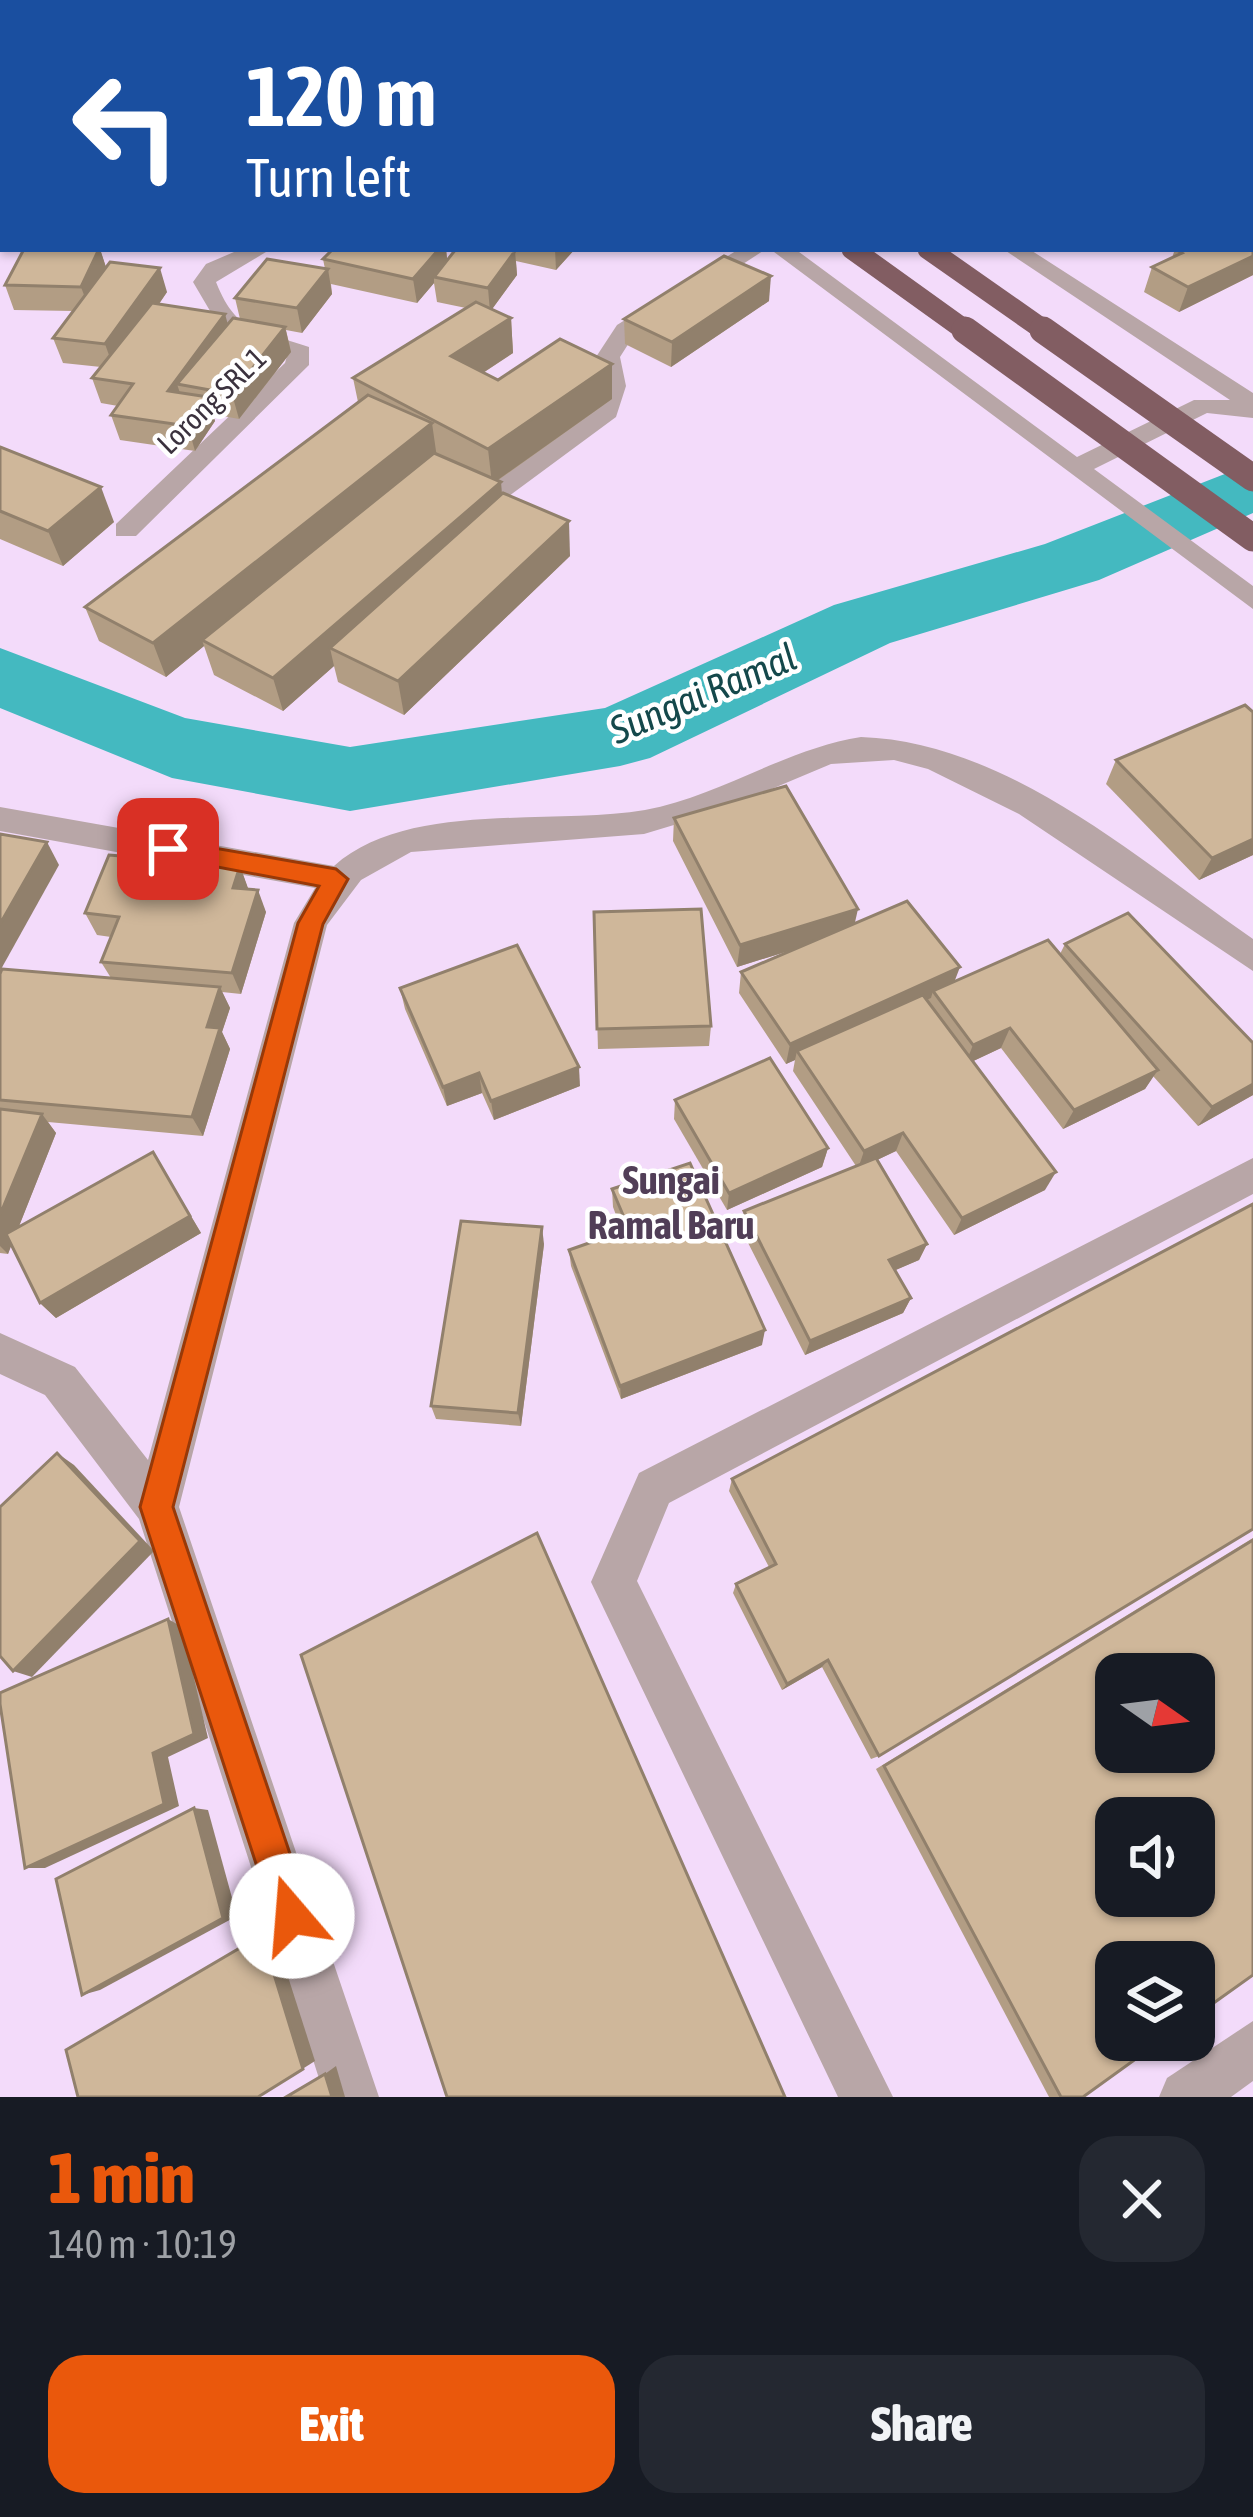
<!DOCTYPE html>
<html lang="en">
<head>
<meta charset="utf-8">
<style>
  :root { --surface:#171b24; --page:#242831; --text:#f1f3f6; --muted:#9ea1a6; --accent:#ea580c }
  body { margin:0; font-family:"Asap Condensed",sans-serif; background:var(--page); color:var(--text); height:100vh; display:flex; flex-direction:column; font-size:45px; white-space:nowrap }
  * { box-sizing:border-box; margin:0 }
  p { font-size:39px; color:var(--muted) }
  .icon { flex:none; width:66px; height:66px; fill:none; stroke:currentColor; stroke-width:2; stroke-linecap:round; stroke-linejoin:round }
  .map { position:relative; height:2097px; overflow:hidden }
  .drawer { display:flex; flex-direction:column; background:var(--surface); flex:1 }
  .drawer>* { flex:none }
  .banner { position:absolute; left:0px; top:0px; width:1254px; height:252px; box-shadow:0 3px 9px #0004; background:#1a4fa0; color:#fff; overflow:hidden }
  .needle { width:78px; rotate:104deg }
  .buttons { position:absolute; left:1095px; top:1653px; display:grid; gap:24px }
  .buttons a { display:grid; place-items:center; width:120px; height:120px; border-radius:24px; background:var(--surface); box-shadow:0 3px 9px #0004; font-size:60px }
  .pin { position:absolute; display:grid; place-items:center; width:102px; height:102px; color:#fff; margin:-51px; border-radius:24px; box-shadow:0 6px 18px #0006 }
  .me { position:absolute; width:132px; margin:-66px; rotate:342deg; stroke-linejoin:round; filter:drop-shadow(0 0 9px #0008) }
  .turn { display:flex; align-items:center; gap:42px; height:252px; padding:0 48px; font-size:54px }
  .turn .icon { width:156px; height:156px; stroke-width:2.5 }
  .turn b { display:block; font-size:84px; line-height:102px }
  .round { display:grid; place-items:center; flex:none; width:126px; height:126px; border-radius:36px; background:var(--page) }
  .headline { display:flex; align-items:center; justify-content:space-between; height:204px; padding:0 48px }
  h1 { font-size:72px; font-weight:800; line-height:90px; color:var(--accent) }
  .cta { display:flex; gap:24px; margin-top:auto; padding:24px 48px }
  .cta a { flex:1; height:138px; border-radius:36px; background:var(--accent); color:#fff; font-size:48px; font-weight:800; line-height:138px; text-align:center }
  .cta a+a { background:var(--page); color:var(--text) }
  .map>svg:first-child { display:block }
</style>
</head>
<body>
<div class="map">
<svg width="1253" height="2097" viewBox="0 0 1253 2097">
  <rect width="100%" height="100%" fill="#f3dbfa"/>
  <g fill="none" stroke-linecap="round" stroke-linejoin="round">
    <polygon fill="#44b9c0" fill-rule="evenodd" points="1253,463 1253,513 1099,580 890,643 650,758 620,766 350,811 172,778 0,708 0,648 185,718 350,747 605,708 834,605 1045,544"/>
    <g fill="#b8a6a7" fill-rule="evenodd">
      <polygon points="437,0 457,0 459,3 439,3"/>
      <polygon points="628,0 649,0 651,3 630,3"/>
      <polygon points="858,0 882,0 856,3"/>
      <polygon points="957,0 981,0 955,3"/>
      <polygon points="1148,0 1171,0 1173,3 1150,3"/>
      <polygon points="1251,34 1253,35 1253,47 1251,46"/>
      <path d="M241,249H271L216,282C237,335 260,330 309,347V365L136,536H116V524L285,363L287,356L223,333L193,282L206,264Z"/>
      <polygon points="739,249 766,249 634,335 620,357 626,386 616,417 494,507 476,507 476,495 595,409 602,386 596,357 617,325"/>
      <polygon points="770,249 795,249 1077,457 1194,400 1230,400 1003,249 1029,249 1253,393 1253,418 1207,413 1094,469 1253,586 1253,609"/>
      <path d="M861,737C1008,742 1138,860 1253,939V971L1019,814L928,769L894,760L831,764L717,812L644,834L411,852L361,880L327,925L179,1507L379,2097H325L139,1519L45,1395L0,1374V1333L75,1367L148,1460L294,923L315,888L0,831V807L334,866C408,800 551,826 645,810C720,796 785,749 861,737Z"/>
      <polygon points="1253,1158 1253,1194 669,1503 637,1581 893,2097 838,2097 591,1582 639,1473"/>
      <polygon points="1253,2021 1253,2081 1231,2097 1159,2097 1167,2078"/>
    </g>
    <g fill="#825d62" fill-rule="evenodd">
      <polygon points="501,0 521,0 523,3 503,3"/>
      <polygon points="561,0 582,0 584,3 563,3"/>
    </g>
    <g stroke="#825d62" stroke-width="21">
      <polyline points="852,249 969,333"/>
      <polyline points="928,249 1048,333"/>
    </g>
    <g stroke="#825d62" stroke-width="27">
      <polyline points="965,330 1253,538"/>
      <polyline points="1043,330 1253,478"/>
    </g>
  </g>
  <g fill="#b29d84">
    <polygon points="15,0 141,0 139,3 16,3"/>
    <polygon points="233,0 318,0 318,3 234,3"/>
    <polygon points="693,0 800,0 799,3 692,3"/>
    <polygon points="1040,0 1128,0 1127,3 1039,3"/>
    <polygon points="1213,0 1253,0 1253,7 1251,8 1251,3 1220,3"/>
    <polygon points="0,23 3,24 3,94 0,94"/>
    <polygon points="1253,155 1253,275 1179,312 1144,292 1152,267 1172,258 1175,249 1251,249 1251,156"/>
    <polygon points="100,249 106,268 167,292 159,304 228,323 240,319 235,298 325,269 323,259 333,249 446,249 447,260 456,249 575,249 556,270 516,261 517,275 492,309 511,318 513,353 483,373 498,380 612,364 612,399 497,481 502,494 570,556 404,715 338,682 334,666 283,711 214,675 204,646 166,677 99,641 85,607 358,402 353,378 466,308 437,302 434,283 417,303 331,284 332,294 302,333 286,330 291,352 239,419 212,414 215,421 195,451 120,440 111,415 118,406 101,403 92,378 101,367 63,363 53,338 74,311 14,310 5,285"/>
    <polygon points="769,301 671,367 625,344 624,319"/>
    <polygon points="0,447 114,522 63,566 0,539"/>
    <polygon points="1253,712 1253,855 1199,880 1106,784 1116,760"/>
    <polygon points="674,818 954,982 1060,954 1065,944 1253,1043 1253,1095 1198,1126 1153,1076 1145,1089 1063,1129 1001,1048 973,1061 1045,1190 954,1235 896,1151 877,1160 927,1244 919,1260 895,1270 911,1298 903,1313 805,1355 741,1229 744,1211 856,1166 793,1071 795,1060 786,1064 739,993 741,972 798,948 737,967 673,841"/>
    <polygon points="240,866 248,889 266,912 241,994 222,992 230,1008 222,1032 230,1049 203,1136 48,1122 56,1133 19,1226 153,1152 201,1233 56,1318 40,1303 11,1245 8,1254 0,1253 0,974 111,978 101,962 111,937 97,935 85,913"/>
    <polygon points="594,912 711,1026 709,1046 598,1049"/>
    <polygon points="400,988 580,1086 494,1120 482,1093 447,1106 405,1009"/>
    <polygon points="675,1100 828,1148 822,1167 727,1210 674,1119"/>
    <polygon points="612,1189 762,1345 621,1399 571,1266 569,1250 622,1231 613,1207"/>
    <polygon points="544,1244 521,1426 436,1419 431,1406"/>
    <polygon points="732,1479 879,1756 871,1759 822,1667 782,1690 733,1593 736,1584 769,1567 729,1491"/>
    <polygon points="1253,1538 1253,1975 1083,2097 1049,2097 876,1769"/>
  </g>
  <g fill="#91806c">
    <polygon points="122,0 141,0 139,3 123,3"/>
    <polygon points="210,0 230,0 230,3 208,3"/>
    <polygon points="1104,0 1128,0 1127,3 1102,3"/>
    <polygon points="100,249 108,273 90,311 81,287"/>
    <polygon points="439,249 446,249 448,267 434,277 434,283 417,303 413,279"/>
    <polygon points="555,249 575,249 556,270"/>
    <polygon points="515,251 517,275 490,312 488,288"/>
    <polygon points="1253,256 1253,275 1179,312 1188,287"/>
    <polygon points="160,268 167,292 114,369 105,344"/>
    <polygon points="328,269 332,294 302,333 297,308"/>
    <polygon points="771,276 769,301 671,367 672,342"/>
    <polygon points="225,314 232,339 177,384 184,405 168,391"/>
    <polygon points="511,318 513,353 455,391 451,356"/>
    <polygon points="285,327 291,352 239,419 232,394"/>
    <polygon points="612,364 612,399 492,484 488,449"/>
    <polygon points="208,397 215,421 195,451 188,426"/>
    <polygon points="432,423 437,458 202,640 204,646 166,677 153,643"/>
    <polygon points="501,482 504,517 330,648 334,666 283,711 273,678"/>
    <polygon points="101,487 114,522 63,566 48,531"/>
    <polygon points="569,521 570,556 404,715 398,681"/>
    <polygon points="1253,839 1253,855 1199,880 1212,858"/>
    <polygon points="47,842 59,865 0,971 0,924"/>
    <polygon points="240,866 248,888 242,910 233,888"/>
    <polygon points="258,890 266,912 241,994 232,973"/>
    <polygon points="858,909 853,931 737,967 740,945"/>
    <polygon points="960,967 952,988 933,991 931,998 801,1057 797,1051 795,1060 786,1064 790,1044"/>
    <polygon points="220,987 230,1008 222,1032 230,1049 203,1136 192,1117 207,1027"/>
    <polygon points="1010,1028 1001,1048 965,1065 973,1045"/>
    <polygon points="579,1067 580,1086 494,1120 491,1101"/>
    <polygon points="1158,1070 1145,1089 1063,1129 1074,1110"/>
    <polygon points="479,1073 482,1093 447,1106 443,1087"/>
    <polygon points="1253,1084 1253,1095 1198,1126 1212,1107"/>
    <polygon points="42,1114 56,1133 8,1254 0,1246 0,1215"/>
    <polygon points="903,1133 896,1151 858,1169 864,1151"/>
    <polygon points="828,1148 822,1167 727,1210 729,1193"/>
    <polygon points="153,1152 201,1233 56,1318 40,1303"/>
    <polygon points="1056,1172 1045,1190 954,1235 962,1218"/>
    <polygon points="542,1227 544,1244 521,1426 518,1413"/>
    <polygon points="927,1244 919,1260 882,1276 889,1260"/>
    <polygon points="911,1298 903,1313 805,1355 810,1341"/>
    <polygon points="765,1330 762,1345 621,1399 620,1386"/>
    <polygon points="57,1453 74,1465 154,1551 32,1677 13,1671"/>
    <polygon points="168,1619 182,1627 208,1738 168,1757 179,1806 45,1868 25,1868 153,1753"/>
    <polygon points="828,1660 822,1667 782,1690 787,1684"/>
    <polygon points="194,1808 208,1810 237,1916 100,1990 82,1995"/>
    <polygon points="274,1933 315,2061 258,2097 262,1935"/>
    <polygon points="336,2066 345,2097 332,2097 325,2074"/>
  </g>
  <g fill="#cfb79a" stroke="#91806c" stroke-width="3" fill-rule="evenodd">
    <polygon points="40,0 61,0 92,3 37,3"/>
    <polygon points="159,0 210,0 208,3 156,3"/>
    <polygon points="0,23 3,24 3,71 0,71"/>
    <polygon points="1251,52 1253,53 1253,89 1251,88"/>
    <polygon points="1251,101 1253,102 1253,125 1251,126"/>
    <polygon points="1253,155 1253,204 1251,205 1251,156"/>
    <polygon points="1251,227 1253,228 1253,256 1188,287 1152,267 1182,253 1175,249 1251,249"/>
    <polygon points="24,249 99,249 81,287 5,285"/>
    <polygon points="333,249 439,249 413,279 323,259"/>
    <polygon points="456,249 505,249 515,251 488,288 434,277"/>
    <polygon points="724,256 771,276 672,342 624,319"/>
    <polygon points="267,259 328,269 297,308 235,298"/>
    <polygon points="110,262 160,268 105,344 53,338"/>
    <polygon points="476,302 511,318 451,356 498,380 560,339 612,364 488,449 353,378"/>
    <polygon points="152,303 225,314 168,391 208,397 188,426 111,415 133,384 92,378"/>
    <polygon points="233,318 285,327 232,394 177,384"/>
    <polygon points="368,395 432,423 153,643 85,607"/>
    <polygon points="0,447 101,487 48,531 0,511"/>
    <polygon points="434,453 501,482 273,678 202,640"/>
    <polygon points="503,493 569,521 398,681 330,648"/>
    <polygon points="1245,705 1253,712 1253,839 1212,858 1116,760"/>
    <polygon points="786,786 858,909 740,945 674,818"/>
    <polygon points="0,834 47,842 0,924"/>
    <polygon points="109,855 240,866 233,888 258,890 232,973 101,962 119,917 85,913"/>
    <polygon points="907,901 960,967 790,1044 741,972"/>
    <polygon points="701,909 711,1026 597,1029 594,912"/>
    <polygon points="1128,913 1253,1043 1253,1084 1212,1107 1065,944"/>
    <polygon points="1048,940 1158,1070 1074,1110 1010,1028 973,1045 933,991"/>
    <polygon points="517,945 579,1067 491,1101 479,1073 443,1087 400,988"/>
    <polygon points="2,969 220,987 207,1027 220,1028 192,1117 0,1100 0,974"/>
    <polygon points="923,995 1056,1172 962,1218 903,1133 864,1151 797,1051"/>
    <polygon points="770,1058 828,1148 729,1193 675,1100"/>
    <polygon points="0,1109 42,1114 0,1215"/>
    <polygon points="153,1152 190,1216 40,1303 6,1234"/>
    <polygon points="876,1158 927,1244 889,1260 911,1298 810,1341 744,1211"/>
    <polygon points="690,1163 765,1330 620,1386 569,1250 629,1229 612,1189"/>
    <polygon points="1253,1204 1253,1529 879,1756 828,1660 787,1684 736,1584 776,1564 732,1479"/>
    <polygon points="461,1221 542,1227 518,1413 431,1406"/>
    <polygon points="57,1453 140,1541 13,1671 0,1656 0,1507"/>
    <polygon points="537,1533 785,2097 447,2097 301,1655"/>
    <path d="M1253,1540V1975L1194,2017V1962H1116V2040H1162L1083,2097H1061L884,1766ZM1116,1674H1194V1752H1116ZM1116,1818H1194V1896H1116Z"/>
    <polygon points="168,1619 194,1734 153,1753 164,1804 25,1868 0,1704 0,1693"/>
    <polygon points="194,1808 223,1918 82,1995 56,1879"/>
    <polygon points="262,1935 303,2069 258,2097 78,2097 66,2050"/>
    <polygon points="325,2074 332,2097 286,2097"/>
  </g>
  <polygon fill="#ea580c" stroke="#983908" stroke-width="3" points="168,840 336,869 348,879 323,924 173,1507 311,1916 306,1929 292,1935 279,1929 273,1916 140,1507 298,923 319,886 159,856 159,843"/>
  <g text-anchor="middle" stroke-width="9" stroke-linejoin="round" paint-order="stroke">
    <g font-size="30" fill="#3b323e" stroke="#fff">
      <text transform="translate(212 401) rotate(-44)" y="10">Lorong SRL 1</text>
    </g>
    <g font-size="39" font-style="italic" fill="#14484b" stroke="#fff">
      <text transform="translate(703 693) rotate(-23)" y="14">Sungai Ramal</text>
    </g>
    <g font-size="39" font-weight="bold" fill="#513e57" stroke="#fff">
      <text x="671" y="1194">Sungai<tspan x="671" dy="45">Ramal Baru</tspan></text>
    </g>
  </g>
</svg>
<div class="buttons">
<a><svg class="needle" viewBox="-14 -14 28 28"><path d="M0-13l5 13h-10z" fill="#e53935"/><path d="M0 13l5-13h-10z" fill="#9ea1a6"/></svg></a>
<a><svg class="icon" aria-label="sound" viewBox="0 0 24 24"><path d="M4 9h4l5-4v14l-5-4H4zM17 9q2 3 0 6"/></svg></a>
<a><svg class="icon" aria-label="layers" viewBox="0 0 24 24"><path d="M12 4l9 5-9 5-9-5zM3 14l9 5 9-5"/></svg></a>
</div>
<div class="pin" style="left:168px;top:849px;background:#d93025"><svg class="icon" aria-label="arrive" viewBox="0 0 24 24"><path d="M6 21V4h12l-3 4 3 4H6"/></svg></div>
<svg class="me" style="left:292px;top:1916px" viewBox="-20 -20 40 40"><circle r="19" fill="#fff"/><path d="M0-13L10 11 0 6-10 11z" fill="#ea580c"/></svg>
<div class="banner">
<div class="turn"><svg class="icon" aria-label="left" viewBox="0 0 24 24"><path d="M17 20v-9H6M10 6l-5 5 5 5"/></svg><div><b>120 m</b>Turn left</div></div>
</div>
</div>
<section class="drawer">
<div class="headline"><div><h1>1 min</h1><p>140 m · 10:19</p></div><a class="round"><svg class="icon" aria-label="close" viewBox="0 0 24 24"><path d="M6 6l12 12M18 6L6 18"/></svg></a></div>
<div class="cta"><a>Exit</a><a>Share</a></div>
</section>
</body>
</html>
